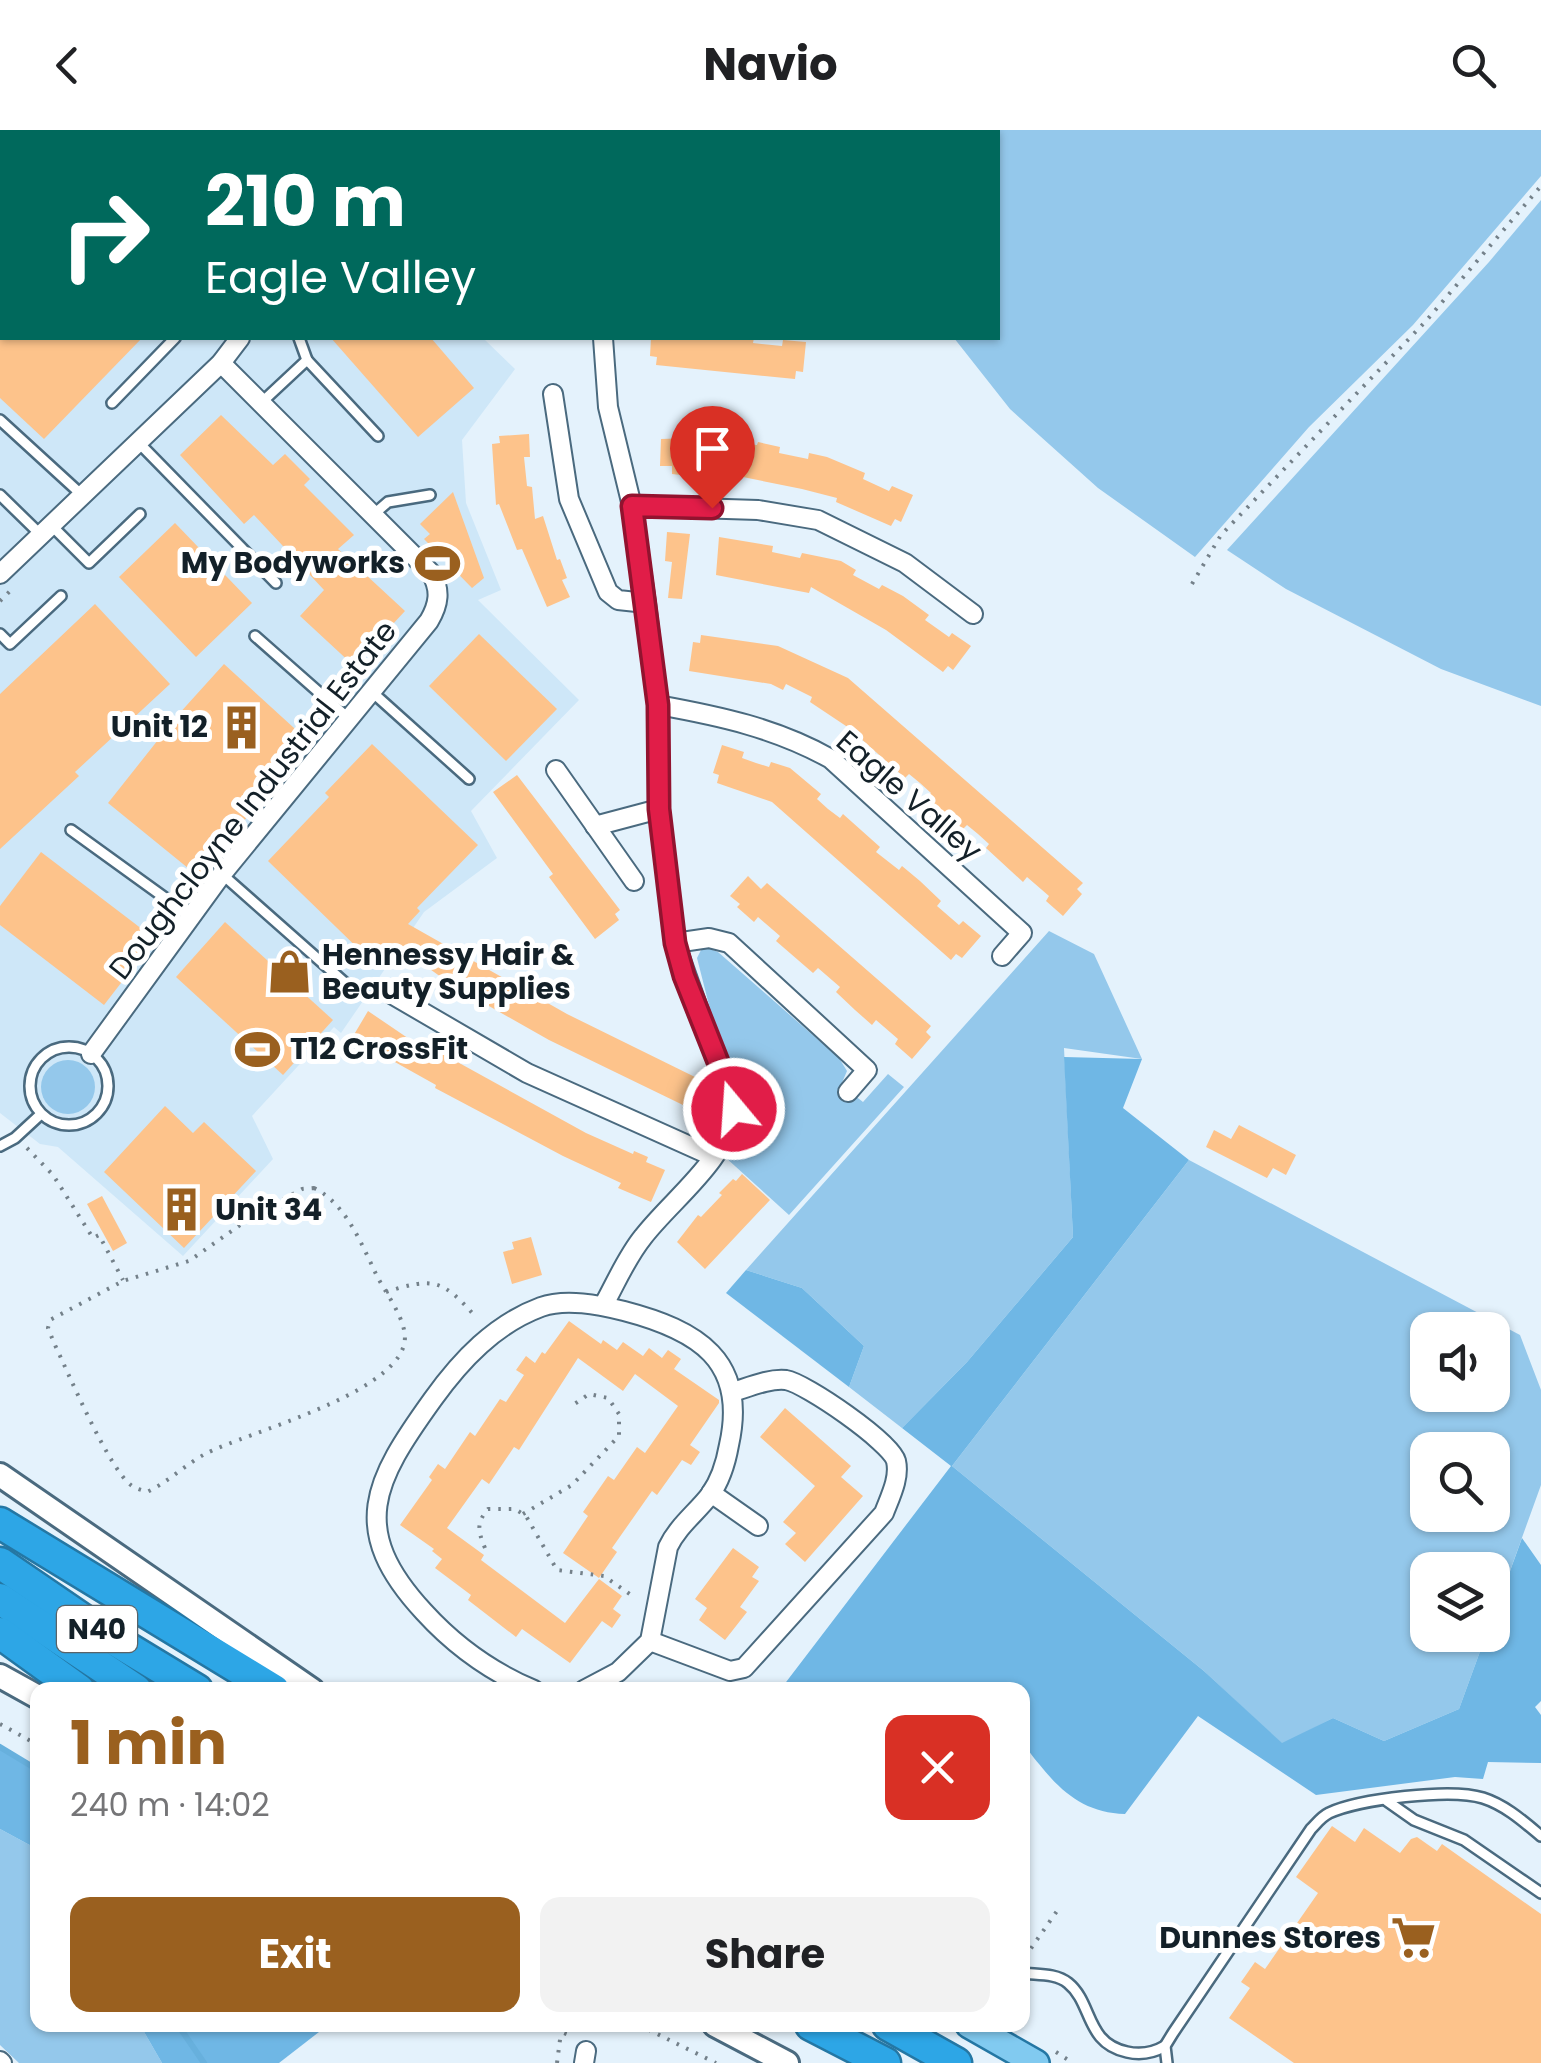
<!DOCTYPE html>
<html lang="en">
<head>
<meta charset="utf-8">
<style>
  :root { --surface:#fff; --page:#f2f2f2; --text:#202124; --muted:#757577; --accent:#9a601f }
  body { margin:0; font-family:Poppins,sans-serif; background:var(--page); color:var(--text); height:100vh; display:flex; flex-direction:column; font-size:38px; white-space:nowrap }
  * { box-sizing:border-box; margin:0 }
  p { font-size:32px; color:var(--muted) }
  .icon { flex:none; width:55px; height:55px; fill:none; stroke:currentColor; stroke-width:2; stroke-linecap:round; stroke-linejoin:round }
  .map { position:relative; flex:1; overflow:hidden }
  .details { position:absolute; left:30px; top:1552px; width:1000px; height:350px; display:flex; flex-direction:column; background:var(--surface); border-radius:20px; box-shadow:0 2px 8px #0004 }
  .details>* { flex:none }
  .top-card { position:absolute; left:0px; top:0px; width:1000px; height:210px; box-shadow:0 2px 8px #0004; background:#00695c; color:#fff; overflow:hidden }
  .fabs { position:absolute; left:1410px; top:1182px; display:grid; gap:20px }
  .fabs a { display:grid; place-items:center; width:100px; height:100px; border-radius:20px; background:var(--surface); box-shadow:0 2px 8px #0004; font-size:50px }
  .pin { position:absolute; display:grid; place-items:center; width:85px; height:85px; color:#fff; margin:-102px -42px; border-radius:50% 50% 50% 0; rotate:-45deg; box-shadow:0 0 10px #0007 }
  .pin .icon { rotate:45deg }
  .me { position:absolute; width:110px; margin:-55px; rotate:342deg; stroke-linejoin:round; filter:drop-shadow(0 0 8px #0008) }
  .turn { display:flex; align-items:center; gap:35px; height:210px; padding:0 40px; font-size:45px }
  .turn .icon { width:130px; height:130px; stroke-width:2.5 }
  .turn b { display:block; font-size:70px; line-height:85px }
  .round { display:grid; place-items:center; flex:none; width:105px; height:105px; border-radius:20px; background:var(--page) }
  .head { display:flex; align-items:center; justify-content:space-between; height:170px; padding:0 40px }
  h1 { font-size:60px; font-weight:700; line-height:75px; color:var(--accent) }
  .button { display:flex; gap:20px; margin-top:auto; padding:20px 40px }
  .button a { flex:1; height:115px; border-radius:20px; background:var(--accent); color:#fff; font-size:40px; font-weight:700; line-height:115px; text-align:center }
  .button a+a { background:var(--page); color:var(--text) }
  header { display:flex; justify-content:space-between; align-items:center; height:130px; padding:0 40px; background:var(--surface); font-size:45px; font-weight:700 }
  .map>svg:first-child { display:block }
</style>
</head>
<body>
<header><svg class="icon" aria-label="back" viewBox="0 0 24 24"><path d="M15 5l-7 7 7 7"/></svg>Navio<svg class="icon" aria-label="search" viewBox="0 0 24 24"><circle cx="10" cy="10" r="6"/><path d="M15 15l6 6"/></svg></header>
<div class="map">
<svg width="1541" height="1933" viewBox="0 0 1541 1933">
  <rect width="100%" height="100%" fill="#e4f2fc"/>
  <polygon fill="#cee7f8" points="0,0 295,0 297,2 2,2 2,208 483,208 515,239 462,310 466,373 501,460 478,470 579,570 471,681 497,728 424,782 341,903 334,897 252,986 273,1029 183,1126 58,1017 40,1014 0,983"/>
  <g fill="#94c8eb" fill-rule="evenodd">
    <polygon points="991,0 1541,0 1541,46 1413,195 1309,297 1195,427 1098,358 1010,279 954,208 998,208 998,2 986,2"/>
    <polygon points="1541,70 1541,576 1441,539 1286,459 1227,420 1489,132"/>
    <polygon points="1049,801 1094,824 1142,929 1064,918 1073,1107 967,1232 902,1298 849,1257 864,1216 802,1158 746,1140"/>
    <polygon points="708,818 718,822 839,928 847,941 841,955 863,972 888,944 904,957 789,1085 725,1027 741,1003 745,981 736,945 710,879 697,828 701,820"/>
    <circle cx="68" cy="957" r="27"/>
    <path d="M1189,1030L1520,1205L1541,1260V1355L1493,1488L1492,1440H1428V1505H1486L1459,1579L1384,1611L1333,1588L1282,1614L1204,1541L952,1336ZM1428,1200H1492V1265H1428ZM1428,1320H1492V1385H1428Z"/>
    <polygon points="0,1699 37,1719 38,1895 140,1895 162,1933 19,1933 0,1915"/>
  </g>
  <g fill="#6fb7e5">
    <path d="M1064,927L1142,929L1123,978L1189,1030L952,1336L1204,1541L1282,1613L1333,1588L1384,1611L1459,1579L1486,1505H1492L1493,1488L1522,1408L1541,1435V1571L1535,1577L1541,1585V1633L1488,1632L1483,1649L1455,1647L1316,1665L1198,1586L1125,1684C1086,1683 1062,1663 1039,1634C1033,1627 1025,1617 1022,1608C1019,1593 1022,1575 1022,1560H780L951,1336L902,1298L967,1232L1073,1107Z"/>
    <polygon points="746,1140 802,1158 864,1216 849,1257 726,1163"/>
    <polygon points="0,1615 37,1637 37,1719 0,1699"/>
    <polygon points="140,1895 328,1895 279,1933 162,1933"/>
  </g>
  <g fill="none" stroke-linecap="round" stroke-linejoin="round">
    <g stroke="#67b0dd" stroke-width="6">
      <polyline points="0,1617 38,1640"/>
      <polyline points="178,1895 204,1933"/>
    </g>
  </g>
  <g fill="#fdc38b">
    <polygon points="0,208 142,208 44,309 0,268"/>
    <polygon points="331,208 431,208 474,258 418,307"/>
    <polygon points="651,208 754,208 753,213 782,216 783,210 806,212 803,242 796,241 795,249 656,235 657,227 650,226"/>
    <polygon points="221,285 273,335 285,324 310,349 304,355 354,405 338,419 405,481 354,536 300,486 324,460 254,385 244,394 180,325"/>
    <polygon points="529,304 530,327 524,327 527,356 532,357 535,389 543,386 557,430 560,429 567,448 562,450 570,467 547,477 522,419 517,420 499,374 496,375 492,314 500,313 499,306"/>
    <polygon points="691,308 690,314 719,317 720,312 757,315 758,312 780,317 779,323 808,329 809,323 827,327 865,343 863,349 889,361 892,356 913,365 901,392 895,389 891,396 836,372 837,368 802,359 733,345 732,351 672,344 672,336 660,336 661,309"/>
    <polygon points="453,362 484,448 472,458 424,409 430,404 420,394"/>
    <polygon points="175,393 252,473 196,527 119,447"/>
    <polygon points="667,402 690,404 682,469 668,468 672,432 665,431"/>
    <polygon points="719,407 773,416 772,422 800,428 802,423 841,431 856,440 853,445 879,459 882,455 903,466 929,485 925,490 949,507 952,503 971,516 953,540 948,536 943,542 886,500 811,457 809,463 716,445"/>
    <polygon points="95,474 170,554 75,642 79,646 0,719 0,564"/>
    <polygon points="479,504 557,579 506,631 429,556"/>
    <polygon points="701,505 778,516 848,548 1083,753 1077,759 1082,764 1063,786 1046,771 1049,766 1027,747 1023,752 986,718 989,714 978,704 967,695 963,699 927,667 931,663 920,653 909,644 905,648 849,598 810,572 812,567 786,554 783,560 771,554 689,541 693,512 700,513"/>
    <polygon points="224,534 305,608 244,676 251,682 199,747 108,673 177,586"/>
    <polygon points="372,614 478,715 417,778 420,781 408,794 567,884 697,948 683,975 549,910 452,855 416,829 415,833 386,816 371,831 268,731 329,667 325,663"/>
    <polygon points="722,615 744,622 742,628 756,633 769,637 771,632 790,638 821,664 817,669 828,679 840,688 843,684 880,717 876,722 899,740 902,736 920,751 941,771 937,776 959,795 963,791 981,806 962,828 956,824 951,830 772,672 717,653 719,645 713,643"/>
    <polygon points="517,645 620,780 615,784 619,790 595,809 549,747 553,744 493,662"/>
    <polygon points="41,722 155,809 104,875 0,795 0,776"/>
    <polygon points="748,746 761,759 767,753 931,896 926,902 931,907 912,929 895,914 898,909 876,890 872,895 855,880 836,862 840,857 818,838 813,843 776,811 780,806 758,787 754,792 737,777 740,774 730,766"/>
    <polygon points="225,792 333,890 283,945 176,847"/>
    <polygon points="368,881 421,917 423,913 586,1003 633,1024 634,1021 648,1027 646,1032 665,1040 651,1072 618,1058 621,1053 563,1026 435,958 436,955 352,908"/>
    <polygon points="165,976 193,1003 204,992 256,1041 184,1118 104,1042"/>
    <polygon points="1239,995 1296,1025 1286,1045 1273,1038 1267,1048 1206,1017 1214,1000 1231,1009"/>
    <polygon points="742,1044 770,1070 705,1139 677,1112 698,1085 701,1087 722,1065 719,1063 733,1049 736,1051"/>
    <polygon points="102,1066 127,1113 113,1121 87,1074"/>
    <polygon points="531,1107 542,1145 512,1154 503,1122 514,1119 512,1112"/>
    <polygon points="569,1191 601,1214 603,1210 617,1220 623,1212 643,1226 649,1218 662,1228 668,1220 681,1229 674,1239 719,1270 719,1273 690,1315 700,1322 691,1335 682,1330 657,1365 652,1361 612,1418 617,1422 599,1448 563,1423 588,1386 583,1382 608,1346 614,1350 637,1317 645,1323 678,1276 635,1244 623,1261 578,1228 519,1320 514,1317 489,1354 482,1349 447,1398 484,1425 481,1430 565,1493 599,1449 622,1466 613,1479 621,1485 612,1498 602,1491 570,1533 522,1499 516,1507 468,1470 471,1465 435,1438 442,1429 432,1421 434,1419 400,1395 432,1350 429,1347 438,1334 445,1339 470,1302 475,1306 500,1269 506,1272 524,1245 516,1240 526,1226 535,1233 542,1222 545,1224"/>
    <polygon points="785,1278 851,1336 841,1347 863,1366 805,1432 785,1414 796,1403 783,1392 815,1356 760,1307"/>
    <polygon points="733,1418 759,1437 752,1447 759,1451 740,1477 747,1482 725,1510 699,1490 707,1478 695,1469"/>
    <polygon points="1332,1696 1355,1712 1364,1698 1400,1723 1411,1709 1417,1707 1437,1721 1442,1714 1541,1784 1541,1933 1294,1933 1229,1888 1250,1858 1241,1852 1255,1832 1265,1839 1318,1763 1296,1747"/>
  </g>
  <g fill="none" stroke-linecap="round" stroke-linejoin="round">
    <defs>
      <g id="lane">
        <polyline points="27,0 30,2"/>
        <polyline points="299,208 307,230"/>
        <polyline points="262,272 307,230 378,306"/>
        <polyline points="112,273 175,208"/>
        <polyline points="0,290 82,365"/>
        <polyline points="138,312 276,453"/>
        <polyline points="0,365 41,405"/>
        <polyline points="374,384 388,372 430,365"/>
        <polyline points="51,395 89,433 140,384"/>
        <polyline points="0,504 10,514 61,466"/>
        <polyline points="255,506 348,588"/>
        <polyline points="371,561 469,649"/>
        <polyline points="71,700 190,786"/>
        <polyline points="223,745 352,859"/>
        <circle cx="69" cy="956" r="39"/>
        <polyline points="0,1016 15,1008 41,984"/>
        <polyline points="1387,1671 1414,1690 1464,1710 1541,1763"/>
        <path d="M1022,1843C1037,1845 1056,1843 1068,1853C1093,1873 1085,1913 1127,1922C1140,1925 1153,1923 1165,1916"/>
        <path d="M1167,1933L1165,1916L1173,1903L1311,1699C1317,1693 1321,1687 1329,1683C1359,1669 1451,1658 1483,1668C1505,1675 1523,1691 1541,1706"/>
      </g>
      <g id="street">
        <polyline points="85,0 88,2"/>
        <polyline points="367,0 367,2"/>
        <polyline points="555,0 555,2"/>
        <polyline points="616,0 616,2"/>
        <polyline points="691,0 692,2"/>
        <path d="M603,208L608,277L632,376L646,473L658,575L659,679L675,813L734,979C727,1031 673,1068 643,1107C626,1128 616,1153 603,1176"/>
        <polyline points="553,264 569,369 608,462 618,470 646,473"/>
        <polyline points="632,376 758,380 818,390 905,433 973,484"/>
        <polyline points="0,444 221,233 240,208"/>
        <path d="M658,575C719,586 776,598 831,629L1022,803L1002,826"/>
        <polyline points="556,640 634,751"/>
        <polyline points="595,696 659,679"/>
        <polyline points="675,813 709,808 729,813 867,940 848,962"/>
        <polyline points="388,862 527,943 712,1026"/>
        <path d="M91,924L222,744L429,491C439,474 441,460 431,443L221,233"/>
        <polyline points="711,1363 758,1396"/>
        <path d="M650,1511L730,1541L744,1538L884,1383C890,1367 900,1348 896,1331C891,1312 805,1253 786,1250C770,1248 749,1257 733,1262"/>
        <path d="M534,1560C491,1542 455,1516 424,1482C347,1399 374,1351 433,1269C461,1230 495,1194 541,1177C566,1168 599,1175 624,1181C697,1200 748,1230 729,1315C726,1332 720,1351 710,1365C696,1383 678,1396 668,1417L650,1511L618,1542L584,1560"/>
        <polyline points="0,1931 2,1933"/>
        <polyline points="584,1933 586,1921"/>
      </g>
      <g id="secondary">
        <polyline points="0,1345 312,1560"/>
        <polyline points="0,1546 38,1567"/>
        <polyline points="715,1895 787,1933"/>
      </g>
      <polyline id="primary" points="969,1895 1036,1933"/>
      <g id="highway">
        <polyline points="0,1393 274,1560"/>
        <polyline points="0,1433 98,1500 197,1560"/>
        <polyline points="0,1469 136,1560"/>
        <polyline points="0,1503 79,1560"/>
        <polyline points="811,1895 885,1933"/>
        <polyline points="888,1895 956,1933"/>
      </g>
    </defs>
    <use href="#lane" stroke="#4a6a7f" stroke-width="14"/>
    <use href="#street" stroke="#4a6a7f" stroke-width="22"/>
    <use href="#secondary" stroke="#4a6a7f" stroke-width="28"/>
    <use href="#primary" stroke="#2477a4" stroke-width="30"/>
    <use href="#highway" stroke="#2477a4" stroke-width="35"/>
    <g stroke="#74818a" stroke-width="4" stroke-dasharray="2.5 8" stroke-linecap="butt">
      <polyline points="108,0 111,2"/>
      <polyline points="1192,454 1221,405 1426,191 1541,56"/>
      <polyline points="0,471 10,461"/>
      <polyline points="27,1018 53,1045 93,1108 99,1105 123,1150"/>
      <path d="M314,1058C346,1074 361,1113 376,1144C385,1163 410,1193 404,1215C390,1266 248,1302 205,1324C185,1335 168,1352 147,1362C142,1360 136,1359 132,1356C109,1340 68,1242 54,1213L48,1198L50,1190L123,1151L189,1131L253,1086L302,1059Z"/>
      <path d="M386,1162C433,1147 442,1149 475,1186"/>
      <polyline points="523,1384 572,1355 619,1306 619,1284 608,1268 589,1264 573,1275"/>
      <path d="M485,1418C478,1401 476,1393 488,1379H515L526,1386L557,1440L604,1446L634,1467"/>
      <polyline points="0,1594 38,1615"/>
      <polyline points="1025,1827 1057,1781"/>
      <polyline points="562,1895 561,1902 574,1907"/>
      <polyline points="639,1895 716,1933"/>
      <polyline points="1056,1922 1073,1933"/>
      <polyline points="557,1933 561,1902"/>
    </g>
    <use href="#lane" stroke="#fff" stroke-width="9"/>
    <use href="#street" stroke="#fff" stroke-width="18"/>
    <use href="#secondary" stroke="#fff" stroke-width="22"/>
    <use href="#primary" stroke="#81caf0" stroke-width="25"/>
    <use href="#highway" stroke="#2da6e6" stroke-width="30"/>
  </g>
  <g fill="none" stroke-linecap="round" stroke-linejoin="round">
    <defs>
      <polyline id="route" points="712,378 632,376 658,575 659,679 675,813 684,846 730,962 734,979"/>
    </defs>
    <use href="#route" stroke="#92132f" stroke-width="25"/>
    <use href="#route" stroke="#e11d48" stroke-width="18"/>
  </g>
  <defs>
    <symbol id="stadium-bare" viewBox="-9 -9 18 18"><path d="M0-5a6.5 5 0 1 0 0 10a6.5 5 0 1 0 0-10ZM-3.5-1.8h7v3.6h-7Z" fill="#9a601f" stroke="#fff" stroke-width="2.5" paint-order="stroke"/></symbol>
    <symbol id="building-bare" viewBox="-9 -9 18 18"><path d="M-4-6H4V6H1V3H-1V6H-4ZM-2.5-4.3h1.7v1.8h-1.7ZM.8-4.3h1.7v1.8H.8ZM-2.5-1h1.7V.8h-1.7ZM.8-1h1.7V.8H.8Z" fill="#9a601f" stroke="#fff" stroke-width="2.5" paint-order="stroke"/></symbol>
    <symbol id="shop-bare" viewBox="-9 -9 18 18"><path d="M-5-2.5h2.3a2.7 3.5 0 0 1 5.4 0H5L5.5 6h-11ZM-1.5-2.5h3a1.5 2.3 0 0 0-3 0Z" fill="#9a601f" stroke="#fff" stroke-width="2.5" paint-order="stroke"/></symbol>
    <symbol id="supermarket-bare" viewBox="-9 -9 18 18"><path d="M-6-5.5h2.5l.6 2H6L4.5 2H-2.5L-4.4-4H-6ZM-1.5 3.2a1.3 1.3 0 1 0 .1 0ZM3 3.2a1.3 1.3 0 1 0 .1 0Z" fill="#9a601f" stroke="#fff" stroke-width="2.5" paint-order="stroke"/></symbol>
  </defs>
  <g fill-rule="evenodd">
    <use href="#stadium-bare" x="406" y="402" width="63" height="63"/>
    <use href="#building-bare" x="210" y="566" width="63" height="63"/>
    <use href="#shop-bare" x="258" y="810" width="63" height="63"/>
    <use href="#stadium-bare" x="226" y="888" width="63" height="63"/>
    <use href="#building-bare" x="150" y="1048" width="63" height="63"/>
    <use href="#supermarket-bare" x="1382" y="1776" width="63" height="63"/>
  </g>
  <g text-anchor="middle" stroke-width="10" stroke-linejoin="round" paint-order="stroke">
    <rect fill="#fff" stroke="#5a6368" stroke-width="2.5" x="57" y="1476" width="80" height="46" rx="8"/>
    <g font-size="28" font-weight="bold" fill="#132028">
      <text x="97" y="1509">N40</text>
    </g>
    <g font-size="30" font-weight="bold" fill="#132028" stroke="#fff" text-anchor="end">
      <text x="405" y="443">My Bodyworks</text>
      <text x="208" y="607">Unit 12</text>
      <text x="322" y="835" text-anchor="start">Hennessy Hair &amp;<tspan x="322" dy="34">Beauty Supplies</tspan></text>
      <text x="290" y="929" text-anchor="start">T12 CrossFit</text>
      <text x="215" y="1090" text-anchor="start">Unit 34</text>
      <text x="1381" y="1818">Dunnes Stores</text>
    </g>
    <g font-size="30" fill="#132028" stroke="#fff">
      <text transform="translate(909 666) rotate(41)" y="10">Eagle Valley</text>
      <text transform="translate(253 670) rotate(-52)" y="10">Doughcloyne Industrial Estate</text>
    </g>
  </g>
</svg>
<div class="fabs">
<a><svg class="icon" aria-label="sound" viewBox="0 0 24 24"><path d="M4 9h4l5-4v14l-5-4H4zM17 9q2 3 0 6"/></svg></a>
<a><svg class="icon" aria-label="search" viewBox="0 0 24 24"><circle cx="10" cy="10" r="6"/><path d="M15 15l6 6"/></svg></a>
<a><svg class="icon" aria-label="layers" viewBox="0 0 24 24"><path d="M12 4l9 5-9 5-9-5zM3 14l9 5 9-5"/></svg></a>
</div>
<div class="pin" style="left:712px;top:378px;background:#d93025"><svg class="icon" aria-label="arrive" viewBox="0 0 24 24"><path d="M6 21V4h12l-3 4 3 4H6"/></svg></div>
<svg class="me" style="left:734px;top:979px" viewBox="-20 -20 40 40"><circle r="17" fill="#e11d48" stroke="#fff" stroke-width="3"/><path d="M0-11L8 9 0 5-8 9z" fill="#fff"/></svg>
<div class="top-card">
<div class="turn"><svg class="icon" aria-label="right" viewBox="0 0 24 24"><path d="M7 20v-9h11M14 6l5 5-5 5"/></svg><div><b>210 m</b>Eagle Valley</div></div>
</div>
<section class="details">
<div class="head"><div><h1>1 min</h1><p>240 m · 14:02</p></div><a class="round" style="background:#d93025;color:#fff"><svg class="icon" aria-label="close" viewBox="0 0 24 24"><path d="M6 6l12 12M18 6L6 18"/></svg></a></div>
<div class="button"><a>Exit</a><a>Share</a></div>
</section>
</div>
</body>
</html>
